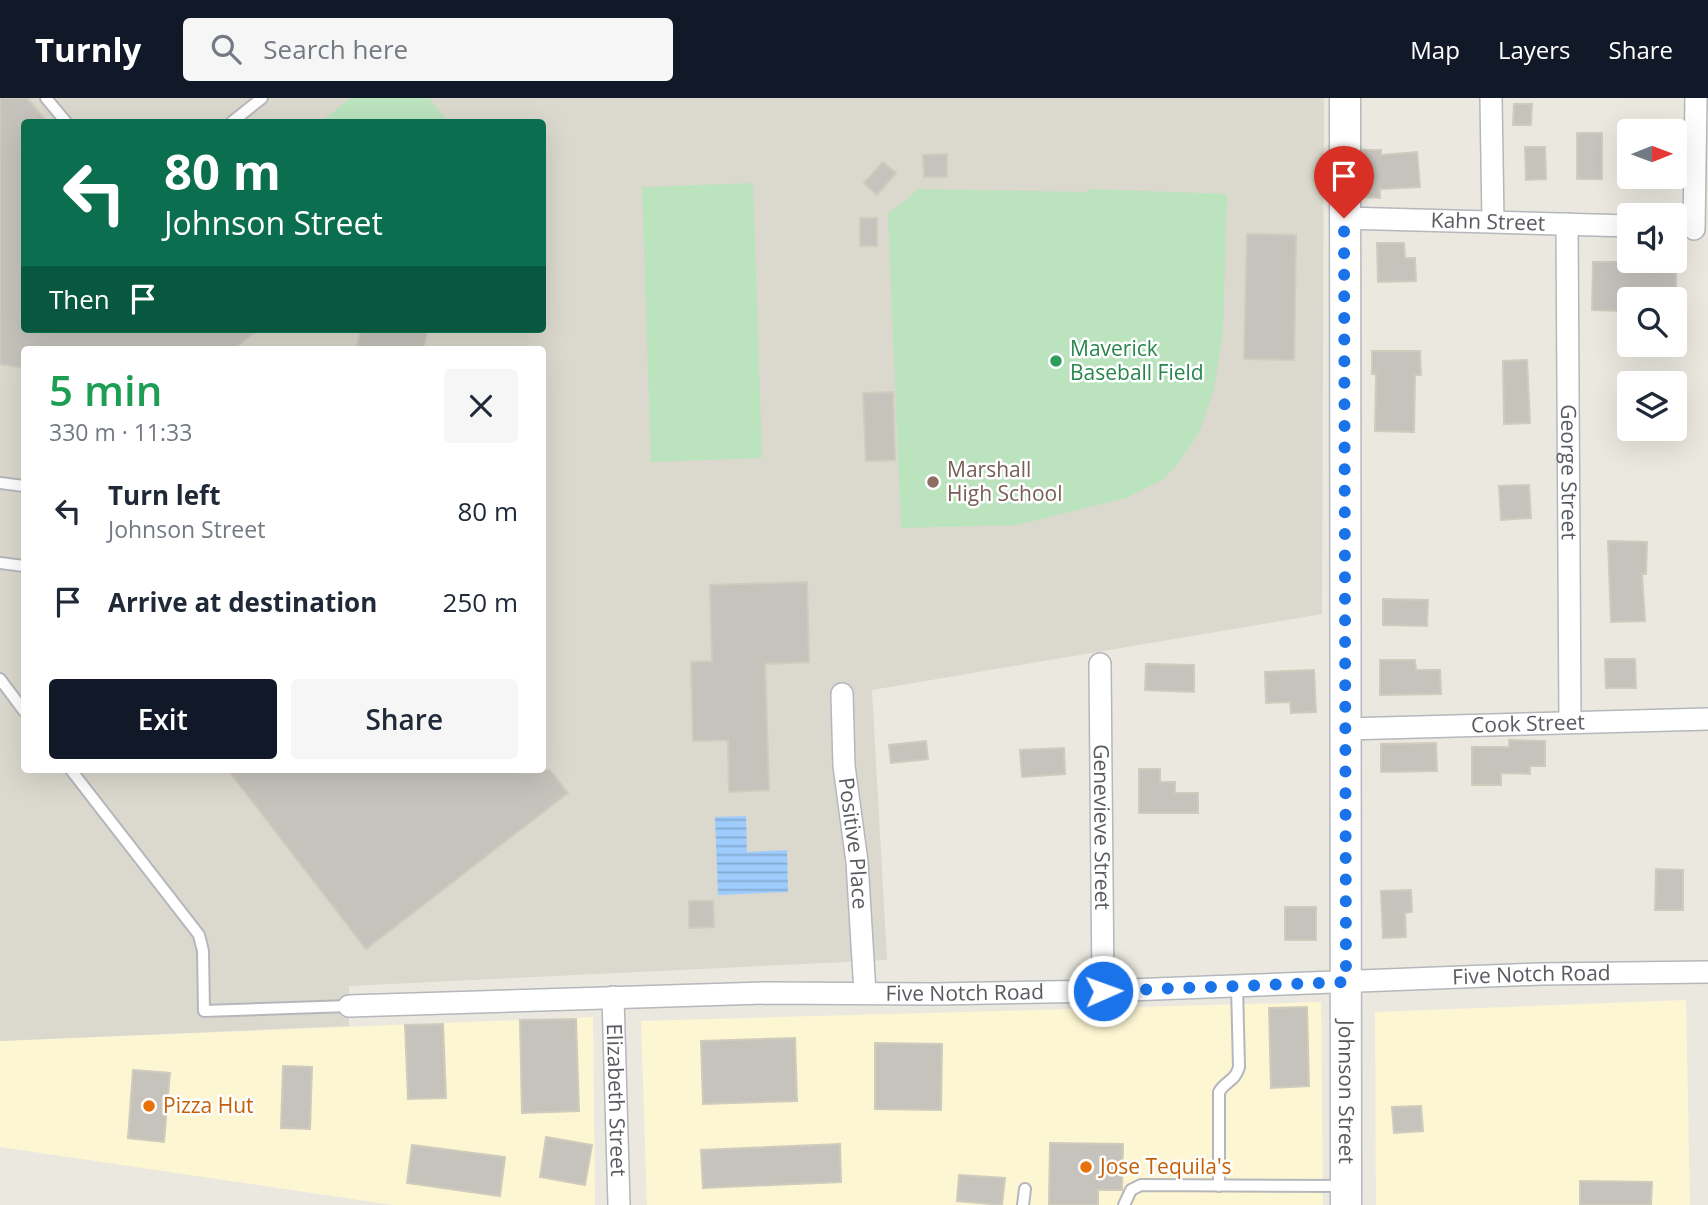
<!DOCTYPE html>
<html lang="en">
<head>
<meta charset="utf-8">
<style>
  :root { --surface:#fff; --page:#f6f6f7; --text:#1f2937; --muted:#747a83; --accent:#111827 }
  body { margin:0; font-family:"Open Sans",sans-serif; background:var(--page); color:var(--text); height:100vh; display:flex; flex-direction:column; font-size:26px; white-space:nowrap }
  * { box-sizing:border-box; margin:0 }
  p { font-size:23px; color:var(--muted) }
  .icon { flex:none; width:38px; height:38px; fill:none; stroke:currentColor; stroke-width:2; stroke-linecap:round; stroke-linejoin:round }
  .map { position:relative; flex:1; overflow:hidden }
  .sheet { position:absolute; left:21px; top:248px; width:525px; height:427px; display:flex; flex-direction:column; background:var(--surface); border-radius:7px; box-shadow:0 7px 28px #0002 }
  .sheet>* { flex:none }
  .banner { position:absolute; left:21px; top:21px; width:525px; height:214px; border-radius:7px; box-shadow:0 7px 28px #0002; background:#0b6e4f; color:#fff; overflow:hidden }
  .needle { width:46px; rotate:89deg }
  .buttons { position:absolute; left:1617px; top:21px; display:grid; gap:14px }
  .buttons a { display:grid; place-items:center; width:70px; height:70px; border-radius:7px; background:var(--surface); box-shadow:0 7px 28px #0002; font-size:35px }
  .pin { position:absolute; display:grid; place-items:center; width:60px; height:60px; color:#fff; margin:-72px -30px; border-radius:50% 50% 50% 0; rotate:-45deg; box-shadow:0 0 7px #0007 }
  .pin .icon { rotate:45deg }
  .me { position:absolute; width:77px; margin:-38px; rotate:88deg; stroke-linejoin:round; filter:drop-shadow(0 0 5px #0008) }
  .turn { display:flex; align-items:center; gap:24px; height:147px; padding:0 28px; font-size:32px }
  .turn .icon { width:91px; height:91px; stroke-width:2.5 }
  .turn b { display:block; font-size:49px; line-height:60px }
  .then { display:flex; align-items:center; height:66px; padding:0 28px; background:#0003; gap:14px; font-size:26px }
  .round { display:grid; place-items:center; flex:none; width:74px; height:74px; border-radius:7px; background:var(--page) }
  .headline { display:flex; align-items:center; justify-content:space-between; height:119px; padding:0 28px }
  h1 { font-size:42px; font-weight:600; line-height:52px; color:#1e9e55 }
  .cta { display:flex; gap:14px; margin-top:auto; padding:14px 28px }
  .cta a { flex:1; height:80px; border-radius:7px; background:var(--accent); color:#fff; font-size:28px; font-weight:600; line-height:80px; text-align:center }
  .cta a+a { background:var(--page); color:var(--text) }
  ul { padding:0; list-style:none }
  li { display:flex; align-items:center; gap:21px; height:91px; padding:0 28px }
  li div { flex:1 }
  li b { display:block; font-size:26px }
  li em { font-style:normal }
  header { display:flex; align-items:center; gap:42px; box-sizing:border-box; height:98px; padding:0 35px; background:var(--accent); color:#fff }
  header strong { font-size:33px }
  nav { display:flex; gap:38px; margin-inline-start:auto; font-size:24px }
  .search { width:490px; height:63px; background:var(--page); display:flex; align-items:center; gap:18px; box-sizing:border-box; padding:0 24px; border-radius:7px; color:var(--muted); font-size:26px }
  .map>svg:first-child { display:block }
</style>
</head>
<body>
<header>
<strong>Turnly</strong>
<div class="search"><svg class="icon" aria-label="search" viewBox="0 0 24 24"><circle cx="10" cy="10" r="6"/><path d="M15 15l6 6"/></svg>Search here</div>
<nav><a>Map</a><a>Layers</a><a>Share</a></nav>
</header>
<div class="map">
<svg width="1708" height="1107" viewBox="0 0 1708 1107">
  <defs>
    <pattern id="water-rules" width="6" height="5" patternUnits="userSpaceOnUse" patternTransform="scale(1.75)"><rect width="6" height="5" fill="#9dccfd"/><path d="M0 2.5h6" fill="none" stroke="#83a9d0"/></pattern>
  </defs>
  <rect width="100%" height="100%" fill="#ebe9df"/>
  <g fill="#fdf6d2">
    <polygon points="1686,902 1690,1107 1376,1107 1375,914"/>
    <polygon points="1321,904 1323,1107 647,1107 641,923"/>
    <polygon points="593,919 595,1107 393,1107 0,1049 0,943"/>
  </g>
  <path fill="#dbd8cd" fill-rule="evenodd" d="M0,0H1324L1322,516L872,592L887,862L349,888V928L0,943ZM24,24H542V231H24ZM24,252H542V672H24Z"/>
  <g fill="#bbe3be">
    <polygon points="351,0 429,0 448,24 320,24"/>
    <polygon points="753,85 762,360 651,364 642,89"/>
    <polygon points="919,91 1087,94 1088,91 1227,96 1223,233 1214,291 1199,335 1178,365 1162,382 1126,400 1017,427 901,430 888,116"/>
  </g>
  <polygon fill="url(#water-rules)" points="746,718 747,754 787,752 788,794 718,797 715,719"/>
  <g fill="#c6c3bc" stroke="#cfcbbd" stroke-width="2">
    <polygon points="0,0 27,0 47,24 24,24 24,231 258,231 233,252 24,252 24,270 0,266"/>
    <polygon points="1514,6 1532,6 1531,27 1513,27"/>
    <rect x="1577" y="35" width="25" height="46"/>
    <polygon points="1525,49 1545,49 1546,81 1526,82"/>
    <polygon points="1363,52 1381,52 1381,57 1417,54 1420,89 1380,91 1380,100 1363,99"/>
    <polygon points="947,56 947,79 924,79 923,57"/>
    <polygon points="883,64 896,75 877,97 864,85"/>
    <rect x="860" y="120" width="17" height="28"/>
    <polygon points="1247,136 1296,137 1294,262 1244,261"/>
    <polygon points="1377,145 1404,145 1405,160 1415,160 1416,183 1378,184"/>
    <polygon points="1593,164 1623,164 1623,172 1676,172 1676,201 1622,201 1622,213 1592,212"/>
    <polygon points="361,231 428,231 423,252 356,252"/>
    <polygon points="1372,253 1420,253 1421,277 1415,277 1414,334 1375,333 1376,276 1372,276"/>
    <polygon points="1527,262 1530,325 1504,326 1503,263"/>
    <polygon points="893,294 895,362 866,363 863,295"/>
    <polygon points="1529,387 1531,420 1501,422 1499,388"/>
    <polygon points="1608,443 1647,444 1646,476 1642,476 1645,523 1611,524"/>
    <polygon points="807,484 809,564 765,566 769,692 729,694 728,642 693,643 691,564 712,563 710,487"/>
    <polygon points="1383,501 1428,502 1427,528 1383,527"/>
    <polygon points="1605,561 1635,561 1636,590 1606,590"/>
    <polygon points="1380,562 1415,562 1416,572 1440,572 1441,596 1380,597"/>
    <polygon points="1146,566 1194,567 1194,594 1145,592"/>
    <polygon points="1314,572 1316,614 1291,615 1290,604 1266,605 1265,574"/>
    <polygon points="1509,642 1545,643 1545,668 1530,668 1530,676 1501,675 1501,687 1472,687 1472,649 1509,649"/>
    <polygon points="926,643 928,661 891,665 889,647"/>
    <polygon points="1436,645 1437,673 1381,674 1381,646"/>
    <polygon points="1064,650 1065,676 1022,679 1020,652"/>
    <polygon points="1139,671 1160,671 1160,684 1175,684 1175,695 1198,695 1198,715 1139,715"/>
    <polygon points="228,672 550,672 568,695 366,851"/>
    <polygon points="1656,771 1683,772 1683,812 1655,812"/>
    <polygon points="1411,792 1412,814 1405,815 1406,839 1383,840 1381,793"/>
    <polygon points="689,803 713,803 714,829 689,830"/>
    <rect x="1285" y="809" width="31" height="33"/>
    <polygon points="1307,909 1309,988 1271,990 1269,910"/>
    <polygon points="576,921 579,1013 522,1015 520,922"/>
    <polygon points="443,926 446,1000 408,1001 405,927"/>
    <polygon points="795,940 797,1003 703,1006 701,943"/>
    <polygon points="875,945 942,946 941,1012 875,1011"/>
    <polygon points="283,968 312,969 310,1031 281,1030"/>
    <polygon points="133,972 170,975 164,1044 128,1040"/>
    <polygon points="1421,1008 1423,1033 1394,1035 1392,1009"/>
    <polygon points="546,1039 592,1047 585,1087 540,1079"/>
    <polygon points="1050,1045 1123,1046 1122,1092 1098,1092 1098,1107 1049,1107"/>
    <polygon points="840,1046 841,1084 703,1090 701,1052"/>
    <polygon points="412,1047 505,1059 500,1098 407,1085"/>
    <polygon points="959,1077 1005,1080 1002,1107 957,1103"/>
    <polygon points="1580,1083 1652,1084 1651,1107 1580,1107"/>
  </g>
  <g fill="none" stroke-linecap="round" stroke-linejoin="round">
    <defs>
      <g id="lane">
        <polyline points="46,0 66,24"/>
        <polyline points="232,24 262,0"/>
        <polyline points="0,385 24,388"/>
        <polyline points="0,465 24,468"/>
        <polyline points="0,581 24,613"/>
        <polyline points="71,672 199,837 203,853 204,913 349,908"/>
        <path d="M1219,1088V994C1226,982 1235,984 1239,969L1237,888"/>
        <polyline points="1023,1107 1025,1091"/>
        <polyline points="1124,1107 1131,1092 1141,1087 1345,1088"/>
      </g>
      <g id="street">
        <polyline points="1491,0 1493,123"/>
        <path id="s1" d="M1344,120L1629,128"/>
        <path id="s2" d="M1567,126L1570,624"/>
        <polyline points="1694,131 1696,0"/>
        <path id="s3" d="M1100,566L1103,893"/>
        <path id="s4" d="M842,596L844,668L857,764L865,895"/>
        <path id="s5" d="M1346,631L1708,621"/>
        <path id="s6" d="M613,899L619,1107"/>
        <path id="s7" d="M349,908L766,895L935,896L1103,893L1540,876L1708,874"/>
      </g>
      <g id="secondary">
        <path id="s8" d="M1345,0L1346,1107"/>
      </g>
    </defs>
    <use href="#lane" stroke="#b5b7bc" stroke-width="14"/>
    <use href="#street" stroke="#b5b7bc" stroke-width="24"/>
    <use href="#secondary" stroke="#b5b8be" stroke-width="33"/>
    <use href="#lane" stroke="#fff" stroke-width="10"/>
    <use href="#street" stroke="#fff" stroke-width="21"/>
    <use href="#secondary" stroke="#fff" stroke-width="30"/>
  </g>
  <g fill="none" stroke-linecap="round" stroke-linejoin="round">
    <polyline stroke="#1a73e8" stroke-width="12" stroke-dasharray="0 21.6" points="1103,893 1346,884 1344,120"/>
  </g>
  <circle fill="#2e9e5b" stroke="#fff" stroke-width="2.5" cx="1056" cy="263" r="7"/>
  <circle fill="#8d6e63" stroke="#fff" stroke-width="2.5" cx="933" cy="384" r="7"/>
  <g fill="#e8710a" stroke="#fff" stroke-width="2.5">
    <circle cx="149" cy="1008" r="7"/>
    <circle cx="1086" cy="1069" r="7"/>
  </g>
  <g text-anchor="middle" stroke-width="5" stroke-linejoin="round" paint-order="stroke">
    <g font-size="21" fill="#585b60" stroke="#fff">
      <text dy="7" stroke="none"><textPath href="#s1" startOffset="144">Kahn Street</textPath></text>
      <text dy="7" stroke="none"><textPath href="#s2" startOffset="248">George Street</textPath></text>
      <text dy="7" stroke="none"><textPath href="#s5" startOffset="182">Cook Street</textPath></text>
      <text dy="7" stroke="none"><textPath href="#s3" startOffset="163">Genevieve Street</textPath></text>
      <text dy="7" stroke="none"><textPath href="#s4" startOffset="150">Positive Place</textPath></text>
      <text dy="7" stroke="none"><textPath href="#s7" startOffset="1183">Five Notch Road</textPath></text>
      <text dy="7" stroke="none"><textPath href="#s7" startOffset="616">Five Notch Road</textPath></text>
      <text dy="7" stroke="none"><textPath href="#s8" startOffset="994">Johnson Street</textPath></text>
      <text dy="7" stroke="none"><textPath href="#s6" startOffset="103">Elizabeth Street</textPath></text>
    </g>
    <g font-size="21" fill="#27864d" stroke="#fff" text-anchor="start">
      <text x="1070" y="258">Maverick<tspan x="1070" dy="24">Baseball Field</tspan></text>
    </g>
    <g font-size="21" fill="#785e54" stroke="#fff" text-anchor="start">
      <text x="947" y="379">Marshall<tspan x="947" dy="24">High School</tspan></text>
    </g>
    <g font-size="21" fill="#c56008" stroke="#fff" text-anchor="start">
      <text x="163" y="1015">Pizza Hut</text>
      <text x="1100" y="1076">Jose Tequila's</text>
    </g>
  </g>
</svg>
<div class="buttons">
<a><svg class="needle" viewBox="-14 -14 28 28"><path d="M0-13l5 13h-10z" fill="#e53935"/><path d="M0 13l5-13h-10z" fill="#747a83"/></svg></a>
<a><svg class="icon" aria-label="sound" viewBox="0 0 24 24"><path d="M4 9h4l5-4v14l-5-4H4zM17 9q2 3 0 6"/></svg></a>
<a><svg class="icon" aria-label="search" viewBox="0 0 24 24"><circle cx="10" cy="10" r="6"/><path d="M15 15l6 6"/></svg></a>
<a><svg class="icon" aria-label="layers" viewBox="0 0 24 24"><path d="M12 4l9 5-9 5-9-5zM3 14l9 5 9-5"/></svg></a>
</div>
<div class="pin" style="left:1344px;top:120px;background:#d93025"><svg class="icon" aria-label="arrive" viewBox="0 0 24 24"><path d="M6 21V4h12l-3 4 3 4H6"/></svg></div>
<svg class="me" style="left:1103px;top:893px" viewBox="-20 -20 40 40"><circle r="17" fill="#1a73e8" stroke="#fff" stroke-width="3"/><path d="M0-11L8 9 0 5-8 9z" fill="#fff"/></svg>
<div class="banner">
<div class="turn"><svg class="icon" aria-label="left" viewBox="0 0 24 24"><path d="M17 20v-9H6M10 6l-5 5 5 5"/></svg><div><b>80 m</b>Johnson Street</div></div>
<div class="then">Then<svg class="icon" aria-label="arrive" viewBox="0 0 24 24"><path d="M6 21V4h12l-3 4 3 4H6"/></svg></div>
</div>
<section class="sheet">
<div class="headline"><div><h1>5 min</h1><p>330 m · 11:33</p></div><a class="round"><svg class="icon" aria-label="close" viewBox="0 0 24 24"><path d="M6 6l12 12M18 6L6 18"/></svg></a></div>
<ul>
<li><svg class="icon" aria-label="left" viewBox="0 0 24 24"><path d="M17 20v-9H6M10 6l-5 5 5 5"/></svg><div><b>Turn left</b><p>Johnson Street</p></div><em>80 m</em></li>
<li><svg class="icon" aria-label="arrive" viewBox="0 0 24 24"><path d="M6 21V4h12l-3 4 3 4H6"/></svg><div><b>Arrive at destination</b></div><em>250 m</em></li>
</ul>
<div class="cta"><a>Exit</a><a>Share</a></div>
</section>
</div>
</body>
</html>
